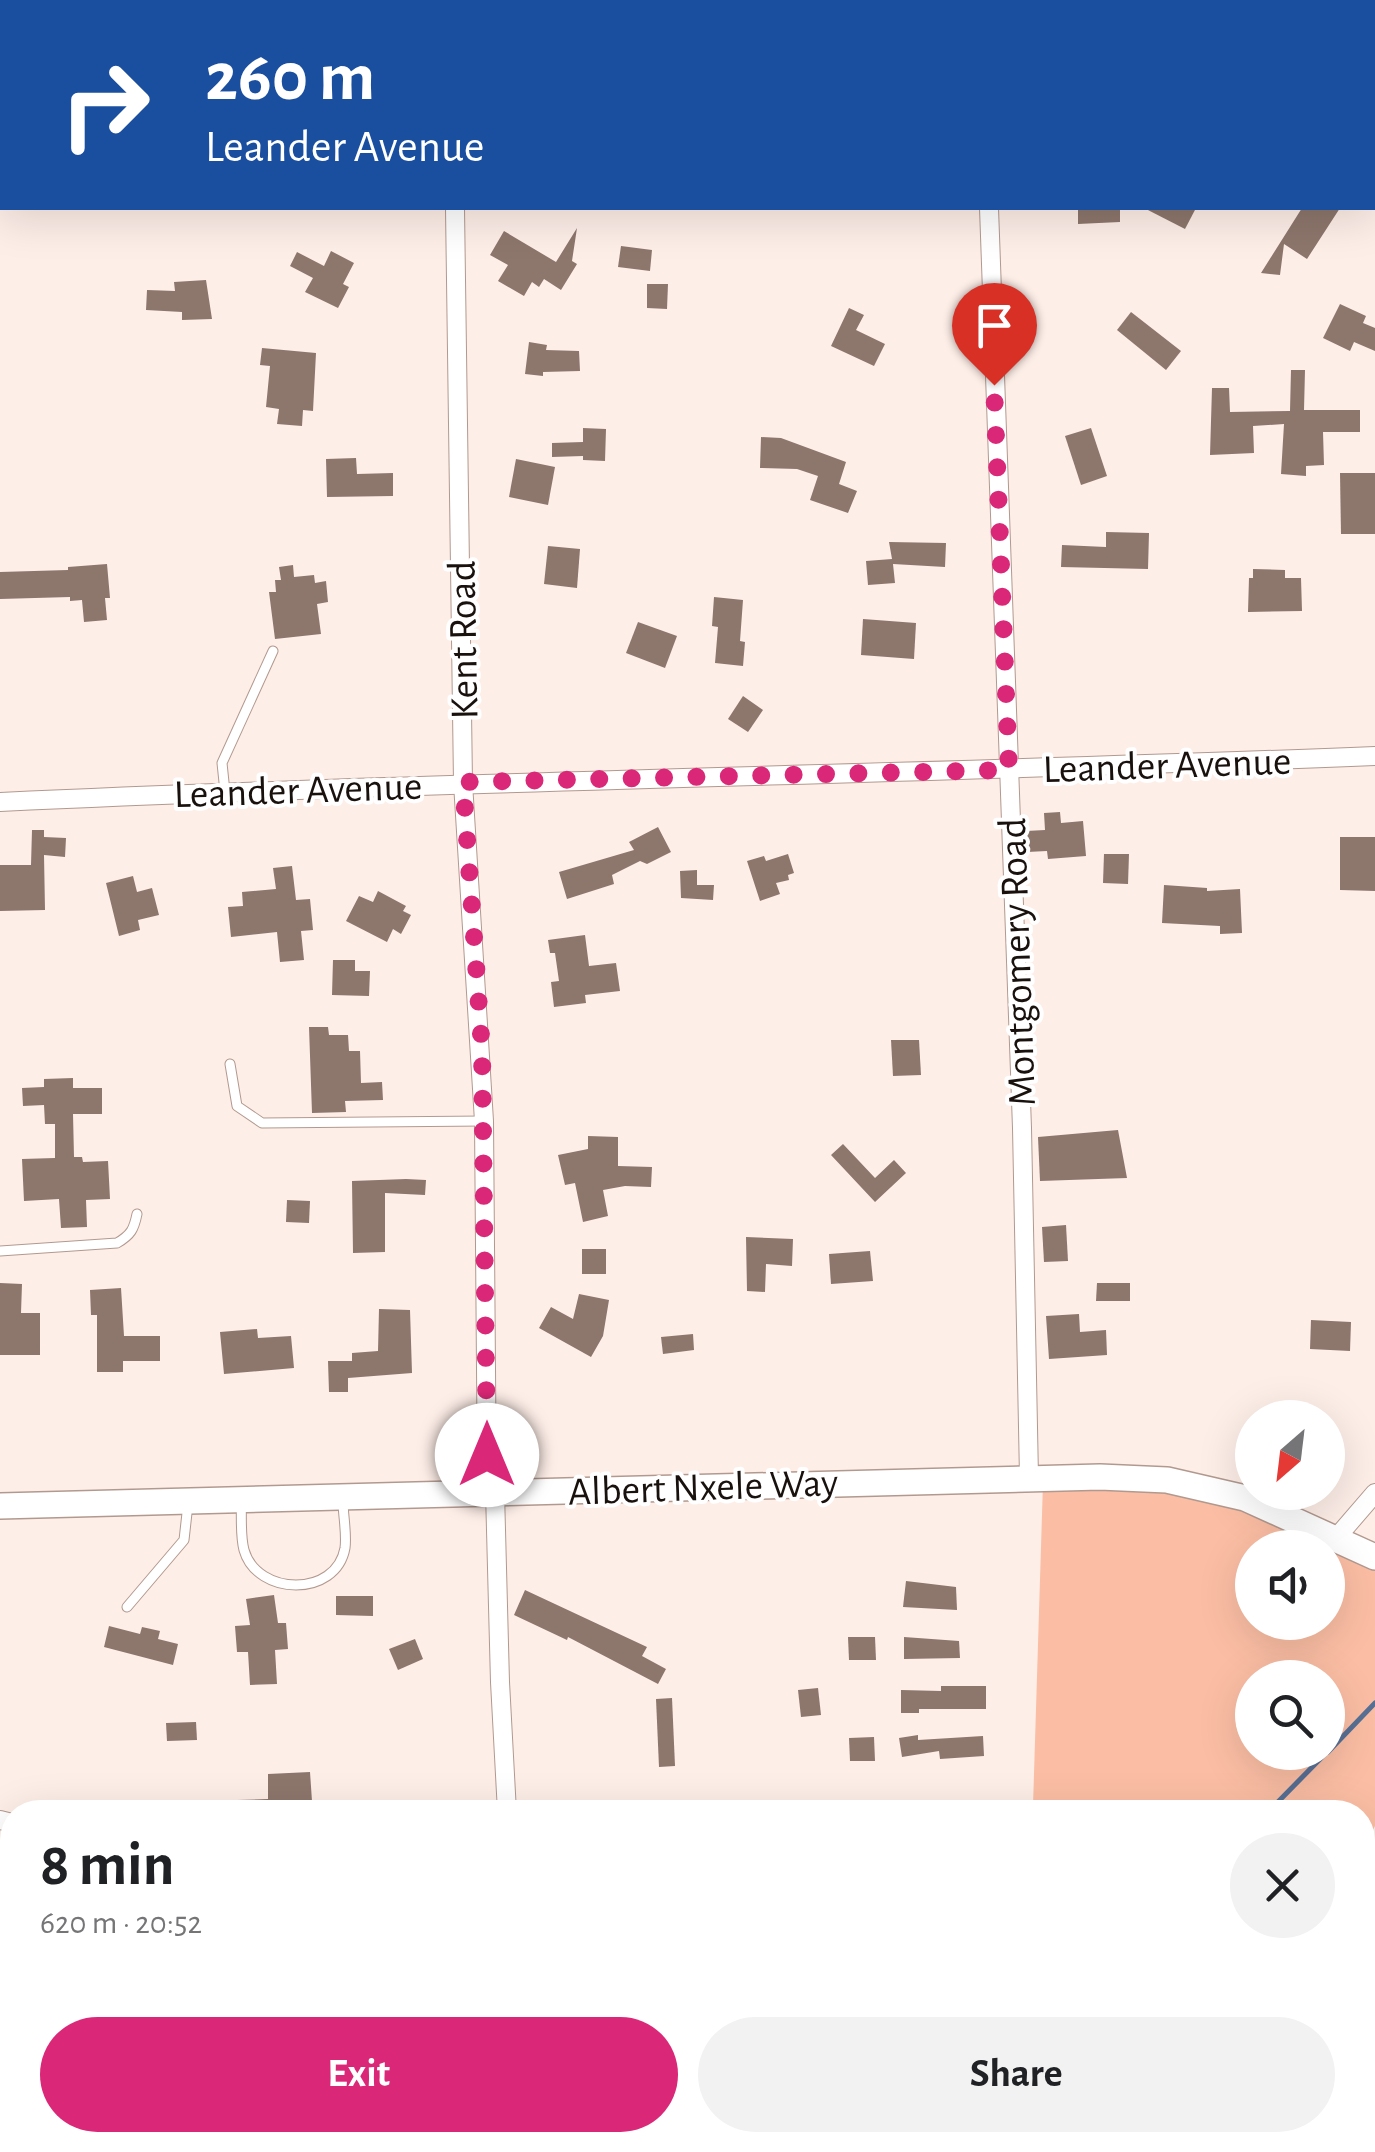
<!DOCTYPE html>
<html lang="en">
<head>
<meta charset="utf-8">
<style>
  :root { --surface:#fff; --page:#f2f2f2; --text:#202124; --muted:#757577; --accent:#db2777 }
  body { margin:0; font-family:"Alegreya Sans",sans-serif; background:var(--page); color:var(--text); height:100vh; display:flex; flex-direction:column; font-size:38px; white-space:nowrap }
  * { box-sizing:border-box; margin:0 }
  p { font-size:32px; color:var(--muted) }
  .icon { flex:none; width:55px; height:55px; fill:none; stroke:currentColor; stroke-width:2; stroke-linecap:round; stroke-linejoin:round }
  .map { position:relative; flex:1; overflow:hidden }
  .drawer { position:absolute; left:0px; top:1800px; width:1375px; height:352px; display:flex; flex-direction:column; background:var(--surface); border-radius:40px 40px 0 0; box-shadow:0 10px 40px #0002 }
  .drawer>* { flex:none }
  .guide { position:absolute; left:0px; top:0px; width:1375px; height:210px; box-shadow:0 10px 40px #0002; background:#1a4fa0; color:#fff; overflow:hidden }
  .needle { width:65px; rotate:208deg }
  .buttons { position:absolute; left:1235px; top:1400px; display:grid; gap:20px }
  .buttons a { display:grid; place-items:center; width:110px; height:110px; border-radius:50%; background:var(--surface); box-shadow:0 10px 40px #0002; font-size:50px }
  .pin { position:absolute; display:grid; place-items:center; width:85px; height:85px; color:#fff; margin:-102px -42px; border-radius:50% 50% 50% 0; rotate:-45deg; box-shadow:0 0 10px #0007 }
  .pin .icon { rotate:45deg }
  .me { position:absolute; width:110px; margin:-55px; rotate:0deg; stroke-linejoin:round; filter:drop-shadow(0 0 8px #0008) }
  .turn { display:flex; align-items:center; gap:35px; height:210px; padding:0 40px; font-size:45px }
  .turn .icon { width:130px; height:130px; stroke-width:2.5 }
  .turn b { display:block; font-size:70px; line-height:85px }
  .round { display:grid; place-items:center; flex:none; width:105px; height:105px; border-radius:52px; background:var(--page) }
  .headline { display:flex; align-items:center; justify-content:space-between; height:170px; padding:0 40px }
  h1 { font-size:60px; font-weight:600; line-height:75px }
  .action { display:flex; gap:20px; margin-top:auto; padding:20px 40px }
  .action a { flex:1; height:115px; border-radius:60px; background:var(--accent); color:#fff; font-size:40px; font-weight:600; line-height:115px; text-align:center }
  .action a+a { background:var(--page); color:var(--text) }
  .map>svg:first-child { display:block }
</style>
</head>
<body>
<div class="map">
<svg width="1375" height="2152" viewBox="0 0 1375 2152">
  <rect width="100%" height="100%" fill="#feeee8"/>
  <g fill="#fbbea4" fill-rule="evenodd">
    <path d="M1043,1482H1100L1244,1505L1375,1564V1826L1363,1849L1362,1812H1010L1033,1806ZM1252,1548H1328V1622H1252ZM1252,1678H1328V1752H1252Z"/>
    <polygon points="689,2140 1209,2140 1202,2152 687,2152"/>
  </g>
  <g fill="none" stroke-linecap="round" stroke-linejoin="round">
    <g stroke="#587095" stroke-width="5">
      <polyline points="1328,1752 1375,1703"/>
      <polyline points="1258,1812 1270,1810 1327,1752"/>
      <polyline points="841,2152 863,2140"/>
    </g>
  </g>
  <g fill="#8d766c">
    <polygon points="1078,208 1120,208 1120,222 1078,224"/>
    <polygon points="1144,208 1196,208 1185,229"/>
    <polygon points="1302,208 1340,208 1307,259 1284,244 1280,275 1261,273"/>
    <polygon points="577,228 572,261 577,264 561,290 544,279 539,287 532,282 524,296 498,281 508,265 490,255 504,231 556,262"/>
    <polygon points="621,246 652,250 650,271 618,267"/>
    <polygon points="331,251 354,263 343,284 349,287 338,308 305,292 313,278 290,266 297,252 324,266"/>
    <polygon points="206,280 212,319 182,320 182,312 146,310 147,290 175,291 174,282"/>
    <polygon points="647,284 668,284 667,309 647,308"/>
    <polygon points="1340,304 1366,316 1363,323 1375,328 1375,351 1354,342 1350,351 1323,338"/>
    <polygon points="849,308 864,315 856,330 885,344 874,366 831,346"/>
    <polygon points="1131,312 1181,351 1166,370 1117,330"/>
    <polygon points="529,342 547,345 546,350 579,351 580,371 543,372 543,376 525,374"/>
    <polygon points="262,348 316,353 313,411 303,410 302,426 277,424 279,409 266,407 270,366 260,365"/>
    <polygon points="1291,370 1305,370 1304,410 1360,410 1360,432 1323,432 1324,465 1306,466 1306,476 1281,474 1284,424 1253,426 1254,453 1210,455 1212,388 1229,388 1230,412 1290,411"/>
    <polygon points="583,428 606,429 605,461 583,460 583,456 552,457 552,443 583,442"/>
    <polygon points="1091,428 1107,476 1081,485 1065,436"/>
    <polygon points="761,437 781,438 846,462 839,484 857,491 848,513 810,500 818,476 797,469 760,468"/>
    <polygon points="356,458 357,474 393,473 393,496 327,497 326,459"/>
    <polygon points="516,459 555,467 548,505 509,497"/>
    <polygon points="1340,473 1375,473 1375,534 1341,534"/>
    <polygon points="1106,532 1149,533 1148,569 1061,567 1062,545 1106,547"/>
    <polygon points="889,542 946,543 945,567 893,564 895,583 868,585 866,561 892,559"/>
    <polygon points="548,546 580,549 577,588 544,584"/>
    <polygon points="107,564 110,598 105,598 107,620 84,622 82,600 70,601 70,597 0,599 0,572 68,570 68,567"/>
    <polygon points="293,565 294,577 314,575 315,583 326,581 328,602 317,604 321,634 275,639 269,592 276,592 275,580 281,580 279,567"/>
    <polygon points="1253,569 1285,570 1285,578 1301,578 1302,611 1248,612 1249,578 1253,578"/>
    <polygon points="714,597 743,600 740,641 745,642 743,666 715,663 718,627 712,626"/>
    <polygon points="863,619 916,623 914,659 861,655"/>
    <polygon points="638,622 677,636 665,668 626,653"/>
    <polygon points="743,696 763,710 748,732 728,719"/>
    <polygon points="1060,812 1061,823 1083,821 1086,856 1048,859 1047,851 1027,852 1026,831 1045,830 1044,813"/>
    <polygon points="658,827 671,852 647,864 640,861 612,875 614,884 567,899 559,872 634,850 629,842"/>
    <polygon points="32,830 44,830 44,837 66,838 65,857 44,855 45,910 0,911 0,865 31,865"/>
    <polygon points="1340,837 1375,837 1375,891 1340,890"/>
    <polygon points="788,854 794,873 788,875 789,880 776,883 780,894 760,901 747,861 764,856 766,861"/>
    <polygon points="1104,854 1129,854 1128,884 1103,883"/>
    <polygon points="292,866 296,900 310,899 313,930 301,931 304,960 280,962 277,932 231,937 228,907 243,906 242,892 276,889 273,868"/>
    <polygon points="697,870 697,885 714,885 713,900 681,898 680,871"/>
    <polygon points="133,876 137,892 152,888 159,915 138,920 140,930 119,936 106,883"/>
    <polygon points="1164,885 1207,888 1207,891 1240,889 1242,933 1220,934 1220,926 1162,923"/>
    <polygon points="378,891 406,906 403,911 411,915 401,934 393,929 387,942 346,921 359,896 373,902"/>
    <polygon points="585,935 589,966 616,963 620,991 585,995 586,1003 554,1007 551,982 559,981 555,953 550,953 548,940"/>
    <polygon points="333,960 355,960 355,971 370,971 369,996 332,995"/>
    <polygon points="309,1027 328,1027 329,1035 348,1035 349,1051 360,1051 361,1083 382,1082 383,1100 345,1101 346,1112 312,1113"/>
    <polygon points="891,1040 919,1040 921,1075 893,1076"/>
    <polygon points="73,1078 73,1088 102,1088 102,1114 73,1114 74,1157 82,1157 83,1162 108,1161 110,1199 86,1200 87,1227 61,1228 59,1199 24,1201 22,1159 55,1158 55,1124 45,1124 44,1105 23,1106 22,1088 44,1087 44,1079"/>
    <polygon points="1118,1130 1127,1178 1040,1181 1038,1137"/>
    <polygon points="588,1136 618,1137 618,1166 652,1167 651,1187 625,1186 603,1190 608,1216 583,1222 575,1183 565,1185 558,1155 588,1149"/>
    <polygon points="843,1144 875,1178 894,1160 906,1173 875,1202 831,1155"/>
    <polygon points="406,1179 426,1180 425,1195 385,1193 385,1252 353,1253 352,1181"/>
    <polygon points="287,1200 310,1201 309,1223 286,1222"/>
    <polygon points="1066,1225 1068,1261 1044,1262 1042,1227"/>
    <polygon points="746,1237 793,1239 792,1266 766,1264 765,1292 747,1291"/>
    <rect x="582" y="1249" width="24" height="25"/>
    <polygon points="870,1251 873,1281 831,1284 829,1254"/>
    <polygon points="0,1283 22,1284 21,1313 40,1313 40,1355 0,1355"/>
    <polygon points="1097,1283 1130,1283 1130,1301 1096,1301"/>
    <polygon points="121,1288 124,1336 160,1336 160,1361 123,1361 123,1372 97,1372 97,1315 91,1315 90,1290"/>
    <polygon points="579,1294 609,1300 603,1336 591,1357 539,1328 551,1307 573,1319"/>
    <polygon points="379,1309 410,1310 412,1373 348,1378 348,1392 329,1392 328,1361 352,1361 352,1353 378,1351"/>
    <polygon points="1079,1314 1080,1332 1106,1330 1107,1355 1049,1359 1046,1316"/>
    <polygon points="1311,1320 1351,1322 1350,1351 1310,1349"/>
    <polygon points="257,1329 258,1338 291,1336 294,1368 224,1374 220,1332"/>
    <polygon points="693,1334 694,1350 663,1354 661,1337"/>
    <polygon points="906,1581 956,1587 957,1610 903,1607"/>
    <polygon points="525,1590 647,1647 642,1656 666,1669 658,1684 568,1637 567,1640 514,1615"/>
    <polygon points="274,1595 278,1623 286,1623 288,1649 275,1650 277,1684 250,1685 248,1652 237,1652 235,1626 250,1625 246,1599"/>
    <polygon points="336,1596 373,1596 373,1616 336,1615"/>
    <polygon points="109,1626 140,1634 142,1627 160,1631 158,1639 178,1644 173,1665 104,1647"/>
    <polygon points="848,1637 875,1637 876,1660 849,1660"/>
    <polygon points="904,1637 959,1641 960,1658 904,1659"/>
    <polygon points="415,1639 423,1659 398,1670 389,1649"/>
    <polygon points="941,1686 986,1686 986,1709 919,1709 919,1713 901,1713 901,1690 941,1691"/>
    <polygon points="818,1688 821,1715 801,1717 798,1690"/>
    <polygon points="672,1698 675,1766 659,1767 656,1699"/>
    <polygon points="196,1722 197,1740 167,1741 166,1723"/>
    <polygon points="918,1735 918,1740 983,1736 984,1756 940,1759 939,1751 902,1757 899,1738"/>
    <polygon points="874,1737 875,1761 850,1761 849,1738"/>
    <polygon points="310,1772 312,1801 281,1803 282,1812 237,1812 237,1800 268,1799 268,1774"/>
  </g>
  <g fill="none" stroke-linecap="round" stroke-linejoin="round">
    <defs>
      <g id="lane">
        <polyline points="225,792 222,763 273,651"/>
        <polyline points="230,1064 237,1106 262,1123 484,1121"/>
        <path d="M0,1251L117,1243C131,1235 134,1229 137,1214"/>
        <path d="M241,1502C242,1517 240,1535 244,1550C257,1596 336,1598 345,1548C347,1534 343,1515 343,1501"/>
        <polyline points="127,1607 184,1540 188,1504"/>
      </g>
      <g id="street">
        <polyline points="450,0 450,2"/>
        <polyline points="1372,59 1375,59"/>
        <polyline points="0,105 2,105"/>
        <polyline points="455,208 463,783 484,1121 487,1492"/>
        <polyline points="989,208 1022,1128 1029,1477"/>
        <path d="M0,802C458,781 917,774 1375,756"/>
        <polyline points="495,1492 500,1682 507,1812"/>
        <polyline points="1337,1537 1375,1493"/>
        <polyline points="0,1820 12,1823"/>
        <polyline points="0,2102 12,2101"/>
        <polyline points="518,2140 518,2152"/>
        <polyline points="329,2152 329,2140"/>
      </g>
      <polyline id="secondary" points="0,1506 1100,1477 1167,1480 1245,1498 1375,1557"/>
    </defs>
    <use href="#lane" stroke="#b2998f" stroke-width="11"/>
    <use href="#street" stroke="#b2998f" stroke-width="20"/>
    <use href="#secondary" stroke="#b2998f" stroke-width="28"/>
    <use href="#lane" stroke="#fff" stroke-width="9"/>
    <use href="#street" stroke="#fff" stroke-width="18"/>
    <use href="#secondary" stroke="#fff" stroke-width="25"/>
  </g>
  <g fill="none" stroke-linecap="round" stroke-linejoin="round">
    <polyline stroke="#db2777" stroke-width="18" stroke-dasharray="0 32.4" points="487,1455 482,1049 463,782 1009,770 994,385"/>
  </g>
  <g text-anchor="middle" stroke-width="8" stroke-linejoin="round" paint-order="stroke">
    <g font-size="40" fill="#19110d" stroke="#fff">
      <text transform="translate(462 640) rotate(-91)" y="14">Kent Road</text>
      <text transform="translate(1167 764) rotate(-2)" y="14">Leander Avenue</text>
      <text transform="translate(298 789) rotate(-2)" y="14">Leander Avenue</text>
      <text transform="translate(1016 962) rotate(-92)" y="14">Montgomery Road</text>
      <text transform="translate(703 1486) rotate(-2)" y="14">Albert Nxele Way</text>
    </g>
  </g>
</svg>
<div class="buttons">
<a><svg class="needle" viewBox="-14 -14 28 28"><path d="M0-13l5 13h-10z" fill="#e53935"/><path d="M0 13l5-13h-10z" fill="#757577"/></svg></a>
<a><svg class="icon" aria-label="sound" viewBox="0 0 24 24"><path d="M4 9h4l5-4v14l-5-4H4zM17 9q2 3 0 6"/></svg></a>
<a><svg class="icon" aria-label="search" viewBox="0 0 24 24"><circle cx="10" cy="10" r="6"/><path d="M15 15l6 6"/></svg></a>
</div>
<div class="pin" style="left:994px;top:385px;background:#d93025"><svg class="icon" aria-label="arrive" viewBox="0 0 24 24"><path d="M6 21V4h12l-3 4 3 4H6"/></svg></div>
<svg class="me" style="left:487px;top:1455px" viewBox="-20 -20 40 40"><circle r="19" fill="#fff"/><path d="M0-13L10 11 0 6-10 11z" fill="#db2777"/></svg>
<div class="guide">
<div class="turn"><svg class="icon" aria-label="right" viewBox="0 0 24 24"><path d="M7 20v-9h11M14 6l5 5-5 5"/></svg><div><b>260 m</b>Leander Avenue</div></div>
</div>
<section class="drawer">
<div class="headline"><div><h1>8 min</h1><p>620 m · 20:52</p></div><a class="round"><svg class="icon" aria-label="close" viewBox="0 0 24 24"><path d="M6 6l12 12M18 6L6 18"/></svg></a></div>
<div class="action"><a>Exit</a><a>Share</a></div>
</section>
</div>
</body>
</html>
